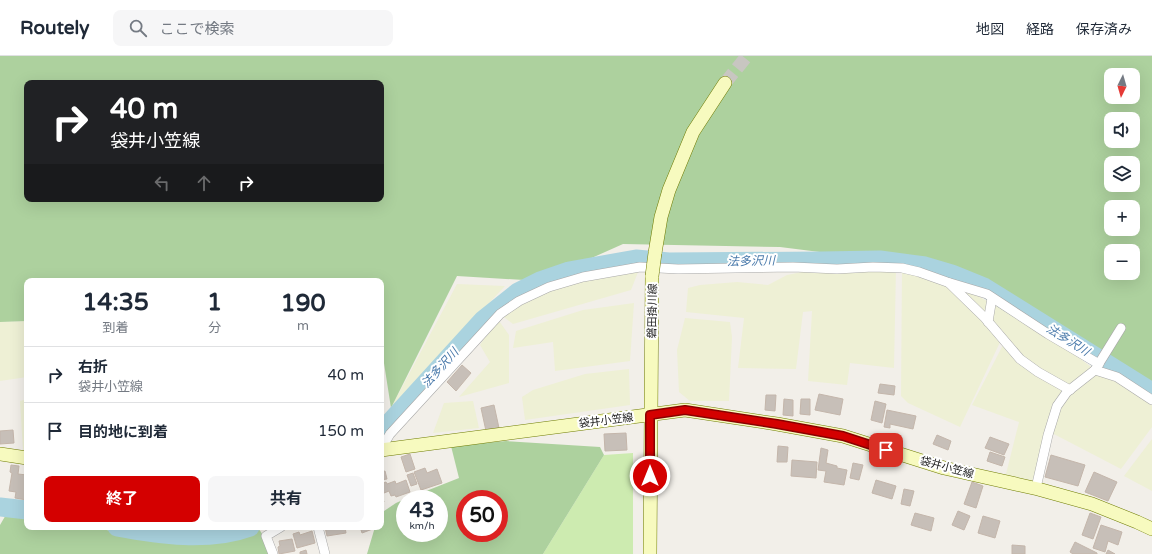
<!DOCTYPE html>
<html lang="ja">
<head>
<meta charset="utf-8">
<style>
  :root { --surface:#fff; --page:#f6f6f7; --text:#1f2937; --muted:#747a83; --line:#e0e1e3; --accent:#d40000 }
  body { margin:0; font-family:"Varela Round","Noto Sans JP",sans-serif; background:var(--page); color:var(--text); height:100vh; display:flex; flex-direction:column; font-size:15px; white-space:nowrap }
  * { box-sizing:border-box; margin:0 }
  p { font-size:13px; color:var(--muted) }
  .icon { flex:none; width:22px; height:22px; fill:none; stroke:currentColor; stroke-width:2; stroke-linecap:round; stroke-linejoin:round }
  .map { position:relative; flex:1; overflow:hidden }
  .panel { position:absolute; left:24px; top:222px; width:360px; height:252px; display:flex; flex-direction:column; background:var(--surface); border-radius:8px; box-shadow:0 4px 16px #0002 }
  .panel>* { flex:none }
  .guide { position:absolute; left:24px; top:24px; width:360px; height:122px; border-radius:8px; box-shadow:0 4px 16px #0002; background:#202124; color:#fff; overflow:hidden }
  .needle { width:26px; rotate:185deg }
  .buttons { position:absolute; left:1104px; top:12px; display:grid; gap:8px }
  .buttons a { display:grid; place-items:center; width:36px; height:36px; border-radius:8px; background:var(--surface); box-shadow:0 4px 16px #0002; font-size:20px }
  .speed { position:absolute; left:396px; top:434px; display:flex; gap:8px; font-size:20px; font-weight:700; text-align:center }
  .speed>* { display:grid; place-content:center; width:52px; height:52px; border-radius:50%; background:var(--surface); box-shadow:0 4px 16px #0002; line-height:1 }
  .speed small { font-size:10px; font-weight:400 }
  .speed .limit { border:6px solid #d22; background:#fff; color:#111 }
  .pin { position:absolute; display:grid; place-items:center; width:34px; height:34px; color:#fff; margin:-17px; border-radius:8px; box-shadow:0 2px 6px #0006 }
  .me { position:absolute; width:44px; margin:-22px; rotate:0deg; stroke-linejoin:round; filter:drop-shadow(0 0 3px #0008) }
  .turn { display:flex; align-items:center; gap:14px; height:84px; padding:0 20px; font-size:18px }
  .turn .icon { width:52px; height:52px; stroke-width:2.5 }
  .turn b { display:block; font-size:28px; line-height:34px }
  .lanes { display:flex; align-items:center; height:38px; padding:0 20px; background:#0003; justify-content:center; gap:20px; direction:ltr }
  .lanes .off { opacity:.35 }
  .eta { display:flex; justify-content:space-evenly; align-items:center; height:68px; text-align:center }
  .eta b { font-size:24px; font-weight:700; line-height:28px }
  .button { display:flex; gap:8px; margin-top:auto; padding:8px 20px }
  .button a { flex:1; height:46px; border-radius:8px; background:var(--accent); color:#fff; font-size:16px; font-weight:700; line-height:46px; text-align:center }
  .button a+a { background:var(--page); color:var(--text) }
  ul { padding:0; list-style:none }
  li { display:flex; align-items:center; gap:12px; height:56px; padding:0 20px; border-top:1px solid var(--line) }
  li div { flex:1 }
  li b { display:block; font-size:15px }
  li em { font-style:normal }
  header { display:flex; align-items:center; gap:24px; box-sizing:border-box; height:56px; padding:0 20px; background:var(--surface); border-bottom:1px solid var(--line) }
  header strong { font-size:19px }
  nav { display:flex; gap:22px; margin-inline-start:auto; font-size:14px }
  .search { width:280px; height:36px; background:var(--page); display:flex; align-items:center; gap:10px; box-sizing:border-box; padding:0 14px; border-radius:8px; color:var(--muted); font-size:15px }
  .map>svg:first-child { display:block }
</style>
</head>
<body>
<header>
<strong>Routely</strong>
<div class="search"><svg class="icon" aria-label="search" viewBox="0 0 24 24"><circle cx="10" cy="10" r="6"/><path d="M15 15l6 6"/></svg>ここで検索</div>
<nav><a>地図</a><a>経路</a><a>保存済み</a></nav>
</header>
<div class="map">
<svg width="1152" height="498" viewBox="0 0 1152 498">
  <rect width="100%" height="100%" fill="#f2efe9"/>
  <g fill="#eef0d5">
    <polygon points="640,211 631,234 513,268 500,258 570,225"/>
    <polygon points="822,212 896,212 894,312 850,307 847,329 808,325 812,255 803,256 796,313 738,312 744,262 686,256 688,232 700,229 737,226 768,229 787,219"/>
    <polygon points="902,212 957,229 1048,278 1095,314 1117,321 1152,344 1152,371 1121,413 1050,376 1036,432 1004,426 1019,366 972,349 1005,285 1002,282 960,371 908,347 901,340"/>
    <polygon points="457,228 505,230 391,352"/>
    <polygon points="634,247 630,305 555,315 553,286 513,292 516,275 583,254"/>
    <polygon points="497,262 509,279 509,327 459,341 490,306 480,289"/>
    <polygon points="685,262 730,266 732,281 729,345 690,345 679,336 677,294"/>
    <polygon points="27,265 27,321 0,325 0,266"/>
    <polygon points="629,313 630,349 525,364 522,341 533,334 585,318"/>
    <polygon points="27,343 27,395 23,394 20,345"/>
    <polygon points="473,345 479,372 433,377 444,347"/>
    <polygon points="1152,383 1152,435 1124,420"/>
  </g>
  <polygon fill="#cdebb0" points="633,397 633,498 543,498 604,399"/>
  <g fill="#add19e" fill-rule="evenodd">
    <path d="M0,0H1152V337L987,238L891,205L780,191L623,188L540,225L457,220L391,352L381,288V225H27V265L0,266ZM1111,19H1133V41H1111ZM27,27H381V143H27ZM1111,63H1133V85H1111ZM1111,107H1133V129H1111ZM1111,151H1133V173H1111ZM1111,195H1133V217H1111Z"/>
    <path d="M506,385L600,391L604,399L543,498H367L375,471H381V457L396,447L405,443V477H439V443H406L459,422L451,390ZM465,443H499V477H465Z"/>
    <polygon points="7,457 27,461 27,471 90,471 123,477 149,471 257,471 261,476 271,498 0,498 0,469"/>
  </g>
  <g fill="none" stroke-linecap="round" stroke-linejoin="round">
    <g stroke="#aad3df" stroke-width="19">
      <polyline points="381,376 483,264 518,236 540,225 569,215 636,203 669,206 821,205 880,204 925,210 952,218 984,231 1152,336"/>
      <polyline points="0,451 27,454"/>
      <path d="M117,471C159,479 209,486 250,471"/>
    </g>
  </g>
  <g fill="#c7bfb8" stroke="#c4b6ab">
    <polygon points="462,309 471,317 456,335 447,326"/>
    <polygon points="880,328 895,330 894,339 878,337"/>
    <polygon points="819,338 843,343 840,359 815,354"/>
    <polygon points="766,339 776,339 775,355 765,354"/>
    <polygon points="784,343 793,344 793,360 783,359"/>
    <polygon points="801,343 810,343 810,359 800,358"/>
    <polygon points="875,345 886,348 882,367 871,364"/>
    <polygon points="494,349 499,372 486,375 481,352"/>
    <polygon points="887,354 916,360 913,373 890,368 890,372 884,371"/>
    <polygon points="13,374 14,387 0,388 0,375"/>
    <polygon points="626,377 627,394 605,395 604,378"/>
    <polygon points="937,379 951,385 948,394 933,388"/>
    <polygon points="990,381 1009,388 1004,399 985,392"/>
    <polygon points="778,390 788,391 787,406 777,406"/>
    <polygon points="821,392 828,394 826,407 837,410 837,412 847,414 844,429 824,426 826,415 818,414"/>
    <polygon points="990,396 1005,401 1002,410 987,405"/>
    <polygon points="410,398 415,413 406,416 401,401"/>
    <polygon points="1051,399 1085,409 1078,430 1045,421"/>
    <polygon points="792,404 817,406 816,422 791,420"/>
    <polygon points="853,407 863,409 859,424 850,422"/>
    <polygon points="11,409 19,410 18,418 27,419 27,444 15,442 16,436 9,435 12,417 10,416"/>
    <polygon points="425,412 427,417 437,413 442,427 421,434 414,416"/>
    <polygon points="385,415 387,423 381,424 381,416"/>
    <polygon points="1094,416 1117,426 1108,445 1085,436"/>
    <polygon points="413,417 417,428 411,430 407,419"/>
    <polygon points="406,424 410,436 396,441 395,439 391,440 389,435 384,437 381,428 386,426 387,428 395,425 396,428"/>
    <polygon points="876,424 896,430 892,443 872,437"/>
    <polygon points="972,426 983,430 976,452 964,448"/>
    <polygon points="904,433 914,435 910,450 901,448"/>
    <polygon points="381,437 384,446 381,447"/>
    <polygon points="958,455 970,460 964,474 952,469"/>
    <polygon points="915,457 934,462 931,475 911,469"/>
    <polygon points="1090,457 1101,461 1093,483 1082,479"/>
    <polygon points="983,460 1000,465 995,482 978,477"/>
    <polygon points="1101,469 1122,476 1118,489 1108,485 1105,496 1093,492"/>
    <polygon points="325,471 345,471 346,477 327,480"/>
    <polygon points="360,471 378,471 362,477"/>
    <polygon points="312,475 315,487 297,492 293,478 299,476 300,479"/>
    <polygon points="292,483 295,495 279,498 278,491 280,490 279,485"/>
    <polygon points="1075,486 1097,497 1097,498 1073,498 1070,496"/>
    <polygon points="1012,489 1025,490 1025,498 1012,498"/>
    <polygon points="306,494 307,498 300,498 300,496"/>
    <polygon points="1108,494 1115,498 1106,498"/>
  </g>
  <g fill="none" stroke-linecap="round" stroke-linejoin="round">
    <polyline stroke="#c8c6c1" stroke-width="13" stroke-dasharray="13 6" stroke-linecap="butt" points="725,27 747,0"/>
    <defs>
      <g id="minor">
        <polyline points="949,227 985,262 1020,303 1038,316 1070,334"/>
        <polyline points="988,266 992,242"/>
        <polyline points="1095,314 1117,321 1152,344"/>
        <polyline points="381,393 390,378 500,258 519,245 549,231 583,221 640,211 678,213 793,211 837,213 873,211 902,212 919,216 947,226 987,238 1048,278 1099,308"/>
        <polyline points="1036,432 1048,379 1057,350 1067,336 1095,314 1121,272"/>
        <polyline points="318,471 325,498"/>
        <polyline points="273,498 266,480 281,471"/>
      </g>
      <g id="secondary">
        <polyline points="655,197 661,161 669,134 693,76 725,27"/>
        <polyline points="381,394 685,354 777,368 843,380 944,412 1038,433 1092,448 1137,466 1152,473"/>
        <polyline points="0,398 27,402"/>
        <polyline points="650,498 652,220"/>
      </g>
    </defs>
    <use href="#minor" stroke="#a9a9a9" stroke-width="10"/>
    <use href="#secondary" stroke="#707d05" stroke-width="14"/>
    <use href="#minor" stroke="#fff" stroke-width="9"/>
    <use href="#secondary" stroke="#f7fabf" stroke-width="13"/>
    <defs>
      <polyline id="secondary-bridge" points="652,220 655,197"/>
    </defs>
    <use href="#secondary-bridge" stroke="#707d05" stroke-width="14" stroke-linecap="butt"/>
    <use href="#secondary-bridge" stroke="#f7fabf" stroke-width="13"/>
  </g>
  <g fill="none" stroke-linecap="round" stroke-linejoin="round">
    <defs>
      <polyline id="route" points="650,420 650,359 685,354 777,368 843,380 886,394"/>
    </defs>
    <use href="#route" stroke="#8a0000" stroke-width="10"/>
    <use href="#route" stroke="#d40000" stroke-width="7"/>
  </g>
  <g text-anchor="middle" stroke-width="4" stroke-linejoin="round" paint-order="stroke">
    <g font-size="11" fill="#222" stroke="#fff">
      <text transform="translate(652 255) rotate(-89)" y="4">磐田掛川線</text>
      <text transform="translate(606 364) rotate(-7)" y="4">袋井小笠線</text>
      <text transform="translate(947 411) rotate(15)" y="4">袋井小笠線</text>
    </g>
    <g font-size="12" font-style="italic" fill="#4a7aab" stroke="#fff">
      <text transform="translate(751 205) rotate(-1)" y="4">法多沢川</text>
      <text transform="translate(1068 284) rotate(32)" y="4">法多沢川</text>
      <text transform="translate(440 312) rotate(-48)" y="4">法多沢川</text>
    </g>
  </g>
</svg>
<div class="buttons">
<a><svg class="needle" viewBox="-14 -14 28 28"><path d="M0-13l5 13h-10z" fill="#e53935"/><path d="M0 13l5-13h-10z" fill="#747a83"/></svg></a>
<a><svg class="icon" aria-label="sound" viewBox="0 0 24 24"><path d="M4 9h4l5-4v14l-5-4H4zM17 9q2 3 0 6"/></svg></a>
<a><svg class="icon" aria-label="layers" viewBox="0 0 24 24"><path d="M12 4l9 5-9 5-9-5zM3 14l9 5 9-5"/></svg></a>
<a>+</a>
<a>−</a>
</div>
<div class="speed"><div>43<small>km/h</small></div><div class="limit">50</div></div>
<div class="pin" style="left:886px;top:394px;background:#d93025"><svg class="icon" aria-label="arrive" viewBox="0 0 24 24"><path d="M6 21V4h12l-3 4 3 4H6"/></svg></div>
<svg class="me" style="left:650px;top:420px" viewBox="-20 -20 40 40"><circle r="17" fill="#d40000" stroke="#fff" stroke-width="3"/><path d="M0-11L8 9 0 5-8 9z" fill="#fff"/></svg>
<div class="guide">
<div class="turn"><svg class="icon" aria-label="right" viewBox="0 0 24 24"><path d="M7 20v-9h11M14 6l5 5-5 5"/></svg><div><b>40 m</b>袋井小笠線</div></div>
<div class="lanes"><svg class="icon off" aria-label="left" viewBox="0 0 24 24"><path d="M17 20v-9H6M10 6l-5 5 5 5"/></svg><svg class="icon off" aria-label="ahead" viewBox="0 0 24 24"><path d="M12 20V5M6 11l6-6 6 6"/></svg><svg class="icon" aria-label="right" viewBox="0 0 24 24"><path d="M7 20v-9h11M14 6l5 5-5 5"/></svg></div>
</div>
<section class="panel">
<div class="eta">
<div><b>14:35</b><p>到着</p></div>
<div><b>1</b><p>分</p></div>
<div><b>190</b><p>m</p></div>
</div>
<ul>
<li><svg class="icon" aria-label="right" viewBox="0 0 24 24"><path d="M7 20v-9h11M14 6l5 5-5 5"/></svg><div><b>右折</b><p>袋井小笠線</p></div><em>40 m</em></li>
<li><svg class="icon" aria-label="arrive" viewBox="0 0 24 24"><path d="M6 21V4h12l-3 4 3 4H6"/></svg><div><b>目的地に到着</b></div><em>150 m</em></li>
</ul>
<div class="button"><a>終了</a><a>共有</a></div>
</section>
</div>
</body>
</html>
